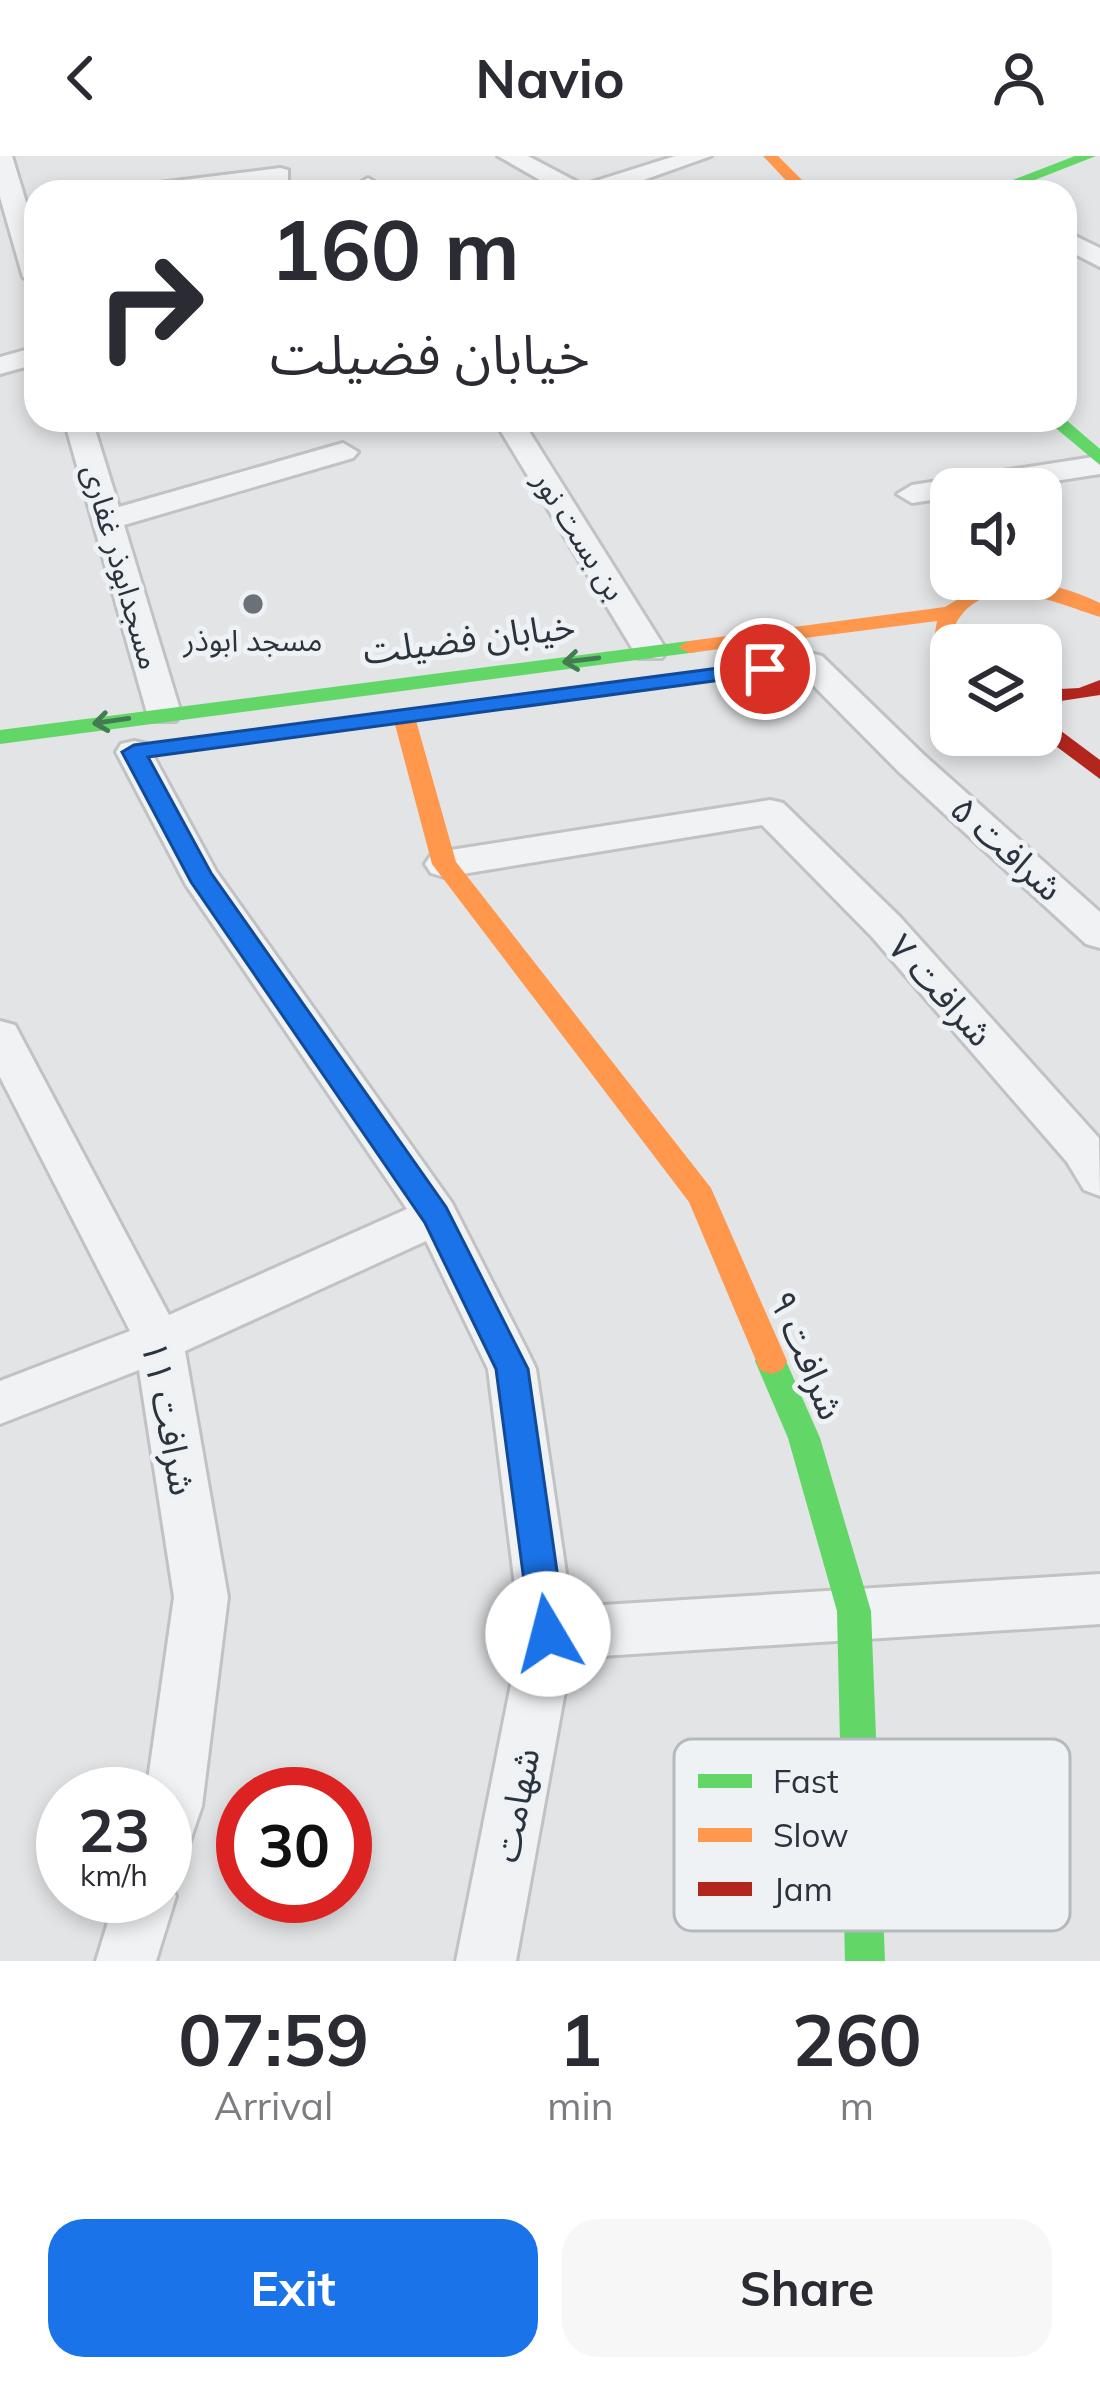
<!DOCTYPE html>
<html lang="en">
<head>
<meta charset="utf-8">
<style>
  :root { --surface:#fff; --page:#f7f7f7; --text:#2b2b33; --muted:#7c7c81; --accent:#1a73e8 }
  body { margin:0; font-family:Mulish,"Noto Sans Arabic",sans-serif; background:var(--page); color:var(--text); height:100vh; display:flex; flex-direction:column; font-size:45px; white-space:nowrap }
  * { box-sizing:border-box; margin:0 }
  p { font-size:39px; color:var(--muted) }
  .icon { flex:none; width:66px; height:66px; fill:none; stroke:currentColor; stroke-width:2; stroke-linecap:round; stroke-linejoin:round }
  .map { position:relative; height:1805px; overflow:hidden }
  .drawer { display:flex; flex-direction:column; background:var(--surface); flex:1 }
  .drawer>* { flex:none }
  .hud { position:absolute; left:24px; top:24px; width:1053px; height:252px; border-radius:36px; box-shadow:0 6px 18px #0003; background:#fff; color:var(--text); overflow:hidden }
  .fabs { position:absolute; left:930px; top:312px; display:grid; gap:24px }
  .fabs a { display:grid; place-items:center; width:132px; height:132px; border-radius:24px; background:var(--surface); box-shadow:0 6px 18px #0003; font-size:60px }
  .speed { position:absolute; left:36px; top:1611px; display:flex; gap:24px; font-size:60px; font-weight:700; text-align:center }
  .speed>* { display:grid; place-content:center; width:156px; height:156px; border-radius:50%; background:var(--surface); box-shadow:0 6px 18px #0003; line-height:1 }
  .speed small { font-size:30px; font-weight:400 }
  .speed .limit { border:18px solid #d22; background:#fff; color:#111 }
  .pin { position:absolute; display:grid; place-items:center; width:102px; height:102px; color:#fff; margin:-51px; border:6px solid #fff; border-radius:50%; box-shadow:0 3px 12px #0007 }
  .me { position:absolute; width:132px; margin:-66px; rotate:352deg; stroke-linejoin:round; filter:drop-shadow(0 0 9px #0008) }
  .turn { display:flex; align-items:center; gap:42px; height:252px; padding:0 48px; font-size:54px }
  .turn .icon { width:156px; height:156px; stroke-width:2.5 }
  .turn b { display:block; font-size:84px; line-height:102px }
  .eta { display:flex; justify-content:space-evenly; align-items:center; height:204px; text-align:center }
  .eta b { font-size:72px; font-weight:700; line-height:84px }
  .button { display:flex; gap:24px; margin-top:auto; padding:24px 48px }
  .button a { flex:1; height:138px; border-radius:36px; background:var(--accent); color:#fff; font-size:48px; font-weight:700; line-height:138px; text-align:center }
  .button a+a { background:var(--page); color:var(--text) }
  header { display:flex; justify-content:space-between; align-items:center; height:156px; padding:0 48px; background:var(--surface); font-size:54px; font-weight:700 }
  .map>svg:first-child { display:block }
</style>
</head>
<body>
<header><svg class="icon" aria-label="back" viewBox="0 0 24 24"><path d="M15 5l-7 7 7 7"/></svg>Navio<svg class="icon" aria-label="person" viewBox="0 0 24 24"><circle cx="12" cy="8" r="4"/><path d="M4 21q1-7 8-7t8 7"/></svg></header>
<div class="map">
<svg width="1100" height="1805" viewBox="0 0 1100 1805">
  <rect width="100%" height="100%" fill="#e2e4e6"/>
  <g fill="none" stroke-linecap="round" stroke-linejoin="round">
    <defs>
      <g id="street">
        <polygon points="0,0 12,0 36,79 36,129 23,121 0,41"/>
        <polygon points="498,0 528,0 583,29 675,0 711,0 610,36 561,36"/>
        <polygon points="280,12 288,14 288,24 201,36 131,36 143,29"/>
        <polygon points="368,22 392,36 360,34 356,29"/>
        <polygon points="1065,75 1100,92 1100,111 1065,93"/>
        <polygon points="36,191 36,208 0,218 0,201"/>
        <polygon points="64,264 92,264 119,351 343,287 358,296 353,302 124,369 181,557 176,565 152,565 147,557"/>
        <polygon points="494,264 522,264 667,495 662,502 638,502"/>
        <polygon points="1100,300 1100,318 1003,333 951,333 951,341 912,347 897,338 912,329"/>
        <polygon points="810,497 822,500 924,599 1100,756 1100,792 1086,788 898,615 798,514 793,507 798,500"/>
        <polygon points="134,585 147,588 216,715 452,1047 529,1198 536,1213 571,1451 1100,1418 1100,1468 571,1502 516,1805 456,1805 521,1478 488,1213 426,1085 185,1195 228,1441 202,1650 186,1697 165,1705 165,1638 146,1638 174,1441 139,1214 0,1268 0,1225 130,1175 0,921 0,865 15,869 169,1159 407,1053 186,729 116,596 121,588"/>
        <polygon points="770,644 783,647 900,761 1099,982 1100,1040 1084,1034 1067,1006 872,781 762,669 444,721 431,717 425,708 431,699 444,695"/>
        <polygon points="165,1718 176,1740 156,1805 96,1805 116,1740 165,1740"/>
      </g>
    </defs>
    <use href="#street" stroke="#c0c2c4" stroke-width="6"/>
    <use href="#street" fill="#f0f2f3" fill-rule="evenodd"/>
    <g fill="#63d668" fill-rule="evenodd">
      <polygon points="1075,0 1096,0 1004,36 982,36"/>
      <polygon points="1065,263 1100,293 1100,309 1046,264"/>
      <polygon points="689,485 700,491 697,496 0,588 0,574"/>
      <polygon points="771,1192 782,1196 820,1282 871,1455 885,1805 845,1805 837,1455 788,1282 755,1205 760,1196"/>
    </g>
    <g fill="#ff974d" fill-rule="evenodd">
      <polygon points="763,0 778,0 814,36 797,36"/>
      <path d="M1019,426C1048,427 1074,434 1100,447V461C1057,448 988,413 956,467L957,489H951V510L940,503L934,483L937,465L689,497L678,491L689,485L945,451L975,433Z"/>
      <polygon points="404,554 415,561 456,706 711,1032 787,1205 782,1214 771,1218 760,1214 689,1046 432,708 393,561"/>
    </g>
    <g fill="#b3261e" fill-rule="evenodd">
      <polygon points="1100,524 1100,539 1041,548 1041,534 1079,532"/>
      <polygon points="1041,560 1100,604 1100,623 1041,579"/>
    </g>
  </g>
  <defs><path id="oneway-shaft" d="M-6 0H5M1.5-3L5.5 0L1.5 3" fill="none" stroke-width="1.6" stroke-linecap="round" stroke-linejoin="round" transform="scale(3)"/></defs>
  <g stroke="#447c51">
    <use href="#oneway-shaft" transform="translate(581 504) rotate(173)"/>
    <use href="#oneway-shaft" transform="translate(111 565) rotate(172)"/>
  </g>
  <polygon fill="#1a73e8" stroke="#114b97" stroke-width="3" points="765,506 773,508 773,517 148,601 211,717 446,1051 528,1213 566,1478 560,1490 548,1495 536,1490 531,1478 496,1213 425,1067 191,726 122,596 134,589"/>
  <circle fill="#6a7179" stroke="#eff2f5" stroke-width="4.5" cx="253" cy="448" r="12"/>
  <g text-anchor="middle" stroke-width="10" stroke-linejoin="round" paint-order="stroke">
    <g font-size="30" fill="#2a333e" stroke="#eff2f5">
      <text transform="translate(579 380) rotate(58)" y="10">بن بست نور</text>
      <text transform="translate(121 411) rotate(74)" y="10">مسجدابوذر غفاری</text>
    </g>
    <g font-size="30" fill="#2a333e" stroke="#eff2f5">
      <text x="253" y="495">مسجد ابوذر</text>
    </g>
    <g font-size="36" fill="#2a333e" stroke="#eff2f5">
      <text transform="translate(469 482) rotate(-7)" y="13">خیابان فضیلت</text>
      <text transform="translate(1007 692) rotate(42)" y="13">شرافت ۵</text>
      <text transform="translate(941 834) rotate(48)" y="13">شرافت ۷</text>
      <text transform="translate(807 1199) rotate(67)" y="13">شرافت ۹</text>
      <text transform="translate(169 1262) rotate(79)" y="13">شرافت ۱۱</text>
      <text transform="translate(516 1649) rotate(-79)" y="13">شهامت</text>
    </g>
  </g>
  <rect x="674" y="1583" width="396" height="192" rx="18" fill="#eff2f5" stroke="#b4b9be" stroke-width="3"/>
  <rect x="698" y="1618" width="54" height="14" fill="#63d668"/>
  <rect x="698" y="1672" width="54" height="14" fill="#ff974d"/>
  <rect x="698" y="1726" width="54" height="14" fill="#b3261e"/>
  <g font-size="33" fill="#2a333e">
    <text x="773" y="1637">Fast</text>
    <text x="773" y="1691">Slow</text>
    <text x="773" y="1745">Jam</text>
  </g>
</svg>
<div class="fabs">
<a><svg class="icon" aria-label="sound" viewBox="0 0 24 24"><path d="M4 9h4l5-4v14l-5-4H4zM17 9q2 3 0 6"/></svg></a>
<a><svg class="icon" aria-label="layers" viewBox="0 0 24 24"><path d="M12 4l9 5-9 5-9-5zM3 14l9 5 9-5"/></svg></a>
</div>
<div class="speed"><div>23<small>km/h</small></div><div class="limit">30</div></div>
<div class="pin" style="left:765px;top:513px;background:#d93025"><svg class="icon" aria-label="arrive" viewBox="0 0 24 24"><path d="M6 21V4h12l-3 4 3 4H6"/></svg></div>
<svg class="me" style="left:548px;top:1478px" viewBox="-20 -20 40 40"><circle r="19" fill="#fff"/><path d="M0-13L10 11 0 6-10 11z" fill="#1a73e8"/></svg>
<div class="hud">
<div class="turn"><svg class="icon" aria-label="right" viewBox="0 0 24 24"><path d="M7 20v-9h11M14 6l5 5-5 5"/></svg><div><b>160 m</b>خیابان فضیلت</div></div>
</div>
</div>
<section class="drawer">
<div class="eta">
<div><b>07:59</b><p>Arrival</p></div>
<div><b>1</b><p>min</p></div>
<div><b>260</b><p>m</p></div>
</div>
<div class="button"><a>Exit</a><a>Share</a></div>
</section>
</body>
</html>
